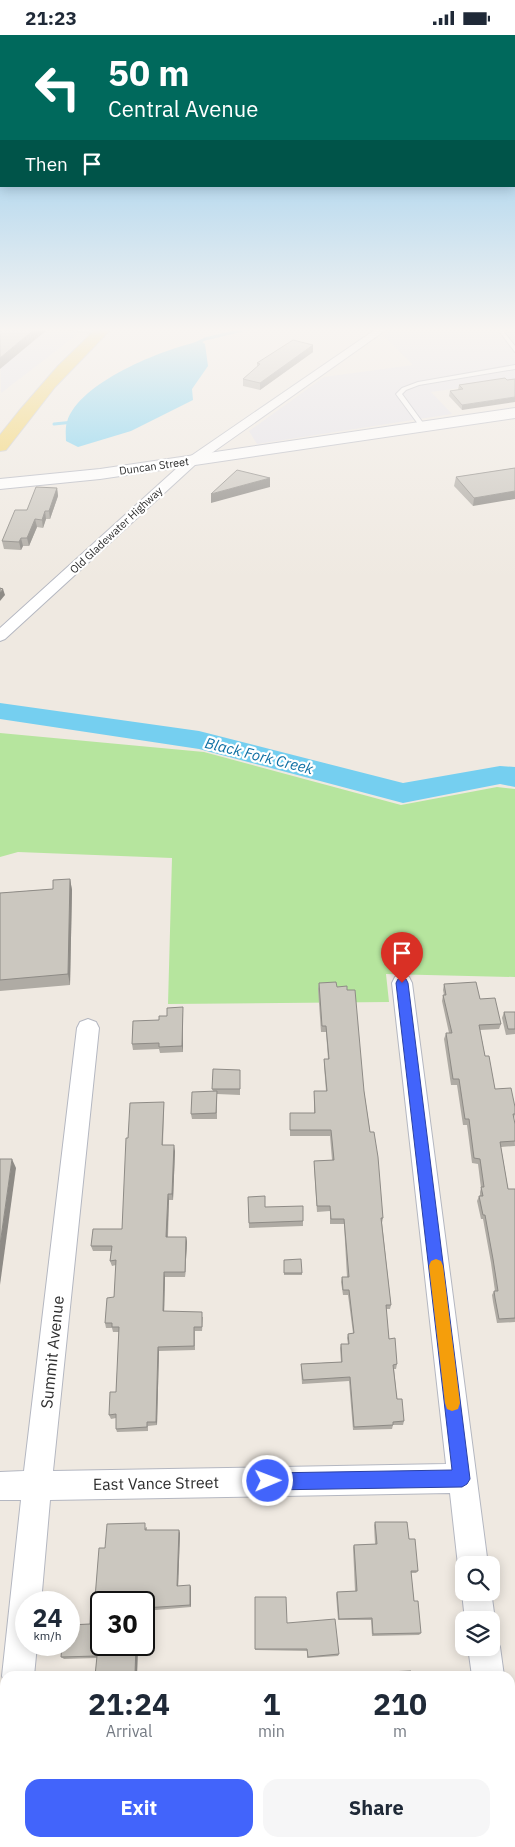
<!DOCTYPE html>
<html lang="en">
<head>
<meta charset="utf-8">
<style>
  :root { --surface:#fff; --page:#f6f6f7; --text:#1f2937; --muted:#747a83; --accent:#4264fb }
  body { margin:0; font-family:"IBM Plex Sans",sans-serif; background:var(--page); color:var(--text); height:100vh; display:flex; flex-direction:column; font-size:19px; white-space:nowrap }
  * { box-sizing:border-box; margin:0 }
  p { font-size:16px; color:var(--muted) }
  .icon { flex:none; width:28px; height:28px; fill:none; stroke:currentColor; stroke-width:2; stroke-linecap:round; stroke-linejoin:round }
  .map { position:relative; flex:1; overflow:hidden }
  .sheet { position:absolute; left:0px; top:1636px; width:515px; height:176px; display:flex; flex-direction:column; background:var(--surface); border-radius:15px 15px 0 0; box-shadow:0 2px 12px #0003 }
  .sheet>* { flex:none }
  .top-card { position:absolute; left:0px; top:0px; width:515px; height:152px; box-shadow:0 2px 12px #0003; background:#00695c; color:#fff; overflow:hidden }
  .buttons { position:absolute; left:455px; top:1521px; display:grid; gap:10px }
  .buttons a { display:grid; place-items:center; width:45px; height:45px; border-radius:10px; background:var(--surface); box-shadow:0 2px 12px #0003; font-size:25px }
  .speed { position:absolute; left:15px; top:1556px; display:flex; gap:10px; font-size:25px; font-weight:700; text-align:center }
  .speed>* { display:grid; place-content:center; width:65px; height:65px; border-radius:50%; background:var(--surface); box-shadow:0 2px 12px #0003; line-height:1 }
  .speed small { font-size:12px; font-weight:400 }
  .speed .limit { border:2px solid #111; border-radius:8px; background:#fff; color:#111 }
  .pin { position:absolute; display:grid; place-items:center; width:42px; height:42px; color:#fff; margin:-51px -21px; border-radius:50% 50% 50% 0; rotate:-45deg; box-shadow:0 0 5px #0007 }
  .pin .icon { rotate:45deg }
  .me { position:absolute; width:55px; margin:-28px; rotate:89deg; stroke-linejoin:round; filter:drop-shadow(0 0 4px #0008) }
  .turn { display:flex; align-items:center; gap:18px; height:105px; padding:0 25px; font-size:22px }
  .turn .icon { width:65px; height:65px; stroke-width:2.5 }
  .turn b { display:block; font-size:35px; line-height:42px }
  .then { display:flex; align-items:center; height:48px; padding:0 25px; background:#0003; gap:10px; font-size:19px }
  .eta { display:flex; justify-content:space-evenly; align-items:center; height:85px; text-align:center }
  .eta b { font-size:30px; font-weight:700; line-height:35px }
  .button { display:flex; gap:10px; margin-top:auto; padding:10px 25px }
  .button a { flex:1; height:58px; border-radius:15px; background:var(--accent); color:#fff; font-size:20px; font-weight:700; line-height:58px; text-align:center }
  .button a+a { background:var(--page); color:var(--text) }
  .status { display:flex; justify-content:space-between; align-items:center; height:35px; padding:0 25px; background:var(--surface); direction:ltr }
  .status svg { height:14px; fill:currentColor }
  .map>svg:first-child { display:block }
</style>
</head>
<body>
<div class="status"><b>21:23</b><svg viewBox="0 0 49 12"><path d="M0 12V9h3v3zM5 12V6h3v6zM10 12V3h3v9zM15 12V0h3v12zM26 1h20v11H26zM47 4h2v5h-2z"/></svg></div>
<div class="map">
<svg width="515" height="1812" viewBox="0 0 515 1812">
  <rect width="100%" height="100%" fill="#efe9e1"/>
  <g fill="#e3e1e8">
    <polygon points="0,292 87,292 1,358"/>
    <polygon points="398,292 515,292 515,345 431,357 452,379 257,409 249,396 324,342 413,330 384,301"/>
  </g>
  <polygon fill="#b6e59e" points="0,698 204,717 401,770 497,752 515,754 515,942 386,939 389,967 168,969 172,823 18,817 0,822"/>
  <path fill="#75cff0" d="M201,306L205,309L208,331L192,354L193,365L131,396L78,412L66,406C66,400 65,393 67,387C79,347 163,314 201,306Z"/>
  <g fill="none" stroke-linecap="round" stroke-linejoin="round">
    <g stroke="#75cff0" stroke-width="3">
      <polyline points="195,309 205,304 255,292"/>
      <polyline points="54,389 74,387"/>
    </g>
    <polygon fill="#75cff0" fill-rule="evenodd" points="0,668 199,696 403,748 500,731 515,732 515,752 500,749 403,768 199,714 0,684"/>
    <defs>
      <g id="lane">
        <polygon points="48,292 64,292 104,297 101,299"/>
        <polygon points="496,292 500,292 515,311 515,317"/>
        <polygon points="515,330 515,334 419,350 406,355 402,359 426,392 423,394 421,393 396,359 402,353 418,347"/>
      </g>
      <g id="street">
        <polygon points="379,292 390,292 196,429 5,604 0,606 0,593 188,423"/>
        <polygon points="402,940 409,942 412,948 488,1530 464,1530 462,1541 458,1530 450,1458 50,1465 41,1568 26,1568 26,1610 37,1610 34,1641 5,1641 5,1648 2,1641 21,1465 0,1465 0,1437 24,1436 77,993 80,987 88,984 96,987 99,993 53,1436 446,1429 392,948 395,942"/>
        <polygon points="464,1553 464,1558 491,1558 491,1556 495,1585 491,1595 491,1585 465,1585 462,1558"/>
        <polygon points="491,1599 495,1601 500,1612 504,1641 472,1641 468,1612 491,1612"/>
        <polygon points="5,1748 5,1808 18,1808 17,1812 0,1812 0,1750"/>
        <polygon points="510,1788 515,1790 515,1812 494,1812 493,1808 510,1808"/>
      </g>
      <polygon id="secondary" points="515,373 515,383 100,444 0,454 0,444 100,434"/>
      <polygon id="primary" points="98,292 113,292 55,352 6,415 0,416 0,400 19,376 58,331"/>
    </defs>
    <use href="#lane" stroke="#b4b7c1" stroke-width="2"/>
    <use href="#street" stroke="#b4b7c1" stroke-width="2"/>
    <use href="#secondary" stroke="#b4b7c1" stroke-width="2"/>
    <use href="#primary" stroke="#c9c9c9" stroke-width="2"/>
    <use href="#lane" fill="#fff" fill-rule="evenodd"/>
    <use href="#street" fill="#fff" fill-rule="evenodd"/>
    <use href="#secondary" fill="#fff" fill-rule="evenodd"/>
    <use href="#primary" fill="#f2d163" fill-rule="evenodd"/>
  </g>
  <g fill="#afaba4">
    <polygon points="313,310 313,317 260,355 243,351 243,344 257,332 257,328"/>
    <polygon points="507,345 462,375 449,361 450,356 458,355 459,350"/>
    <polygon points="515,433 473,471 454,451 456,442"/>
    <polygon points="57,453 58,461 50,484 46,484 43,493 37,492 29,511 23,511 21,515 4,514 2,506 27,475"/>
    <polygon points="70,844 72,855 70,950 0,956 0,858 53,854"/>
    <polygon points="319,948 337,952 364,1056 383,1183 382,1188 391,1270 390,1274 386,1274 389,1304 397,1329 396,1334 394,1334 397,1364 404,1386 403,1390 393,1390 392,1394 353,1395 349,1346 302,1349 301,1333 301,1329 341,1327 340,1313 341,1309 348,1309 347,1303 348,1299 353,1298 348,1260 343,1260 341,1247 342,1242 347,1242 344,1189 330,1189 330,1176 317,1177 314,1131 314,1126 332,1125 330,1101 290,1101 290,1078 314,1078 314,1056 326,1056 324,1030 324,1024 328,1024 326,997 321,997 318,954"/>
    <polygon points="444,949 480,964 501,989 499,994 480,995 485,1021 495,1054 515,1079 514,1084 515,1111 501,1112 508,1154 515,1154 515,1287 497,1288 493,1267 492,1260 494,1256 495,1256 491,1228 483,1184 481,1184 477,1166 479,1161 480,1161 480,1157 481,1153 478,1129 472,1128 467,1090 463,1090 457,1050 451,1050 444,1004 446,998 449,998 442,966 443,960 444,960 443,955"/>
    <polygon points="504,977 515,977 515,999 506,1000 502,983"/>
    <polygon points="183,978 183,1017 160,1018 159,1014 133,1015 132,1009 159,985 167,981"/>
    <polygon points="240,1035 240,1060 217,1059 217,1084 192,1084 191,1079 213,1056 212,1054"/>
    <polygon points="164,1067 164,1073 163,1110 175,1116 173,1165 169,1165 168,1202 186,1202 187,1207 185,1242 165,1242 164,1276 203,1282 202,1296 195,1296 195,1315 159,1316 157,1390 148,1391 148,1396 117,1397 116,1394 116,1383 111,1384 109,1380 116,1357 119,1297 113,1297 112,1293 106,1293 105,1288 114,1262 116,1230 112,1231 110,1226 111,1216 93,1216 91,1211 122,1194 128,1103"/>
    <polygon points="248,1162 265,1172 303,1186 303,1191 249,1193"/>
    <polygon points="284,1225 302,1238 302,1240 284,1240"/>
    <polygon points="375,1487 409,1504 418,1536 416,1538 411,1538 414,1566 421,1598 419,1600 372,1601 371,1585 338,1585 336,1559 337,1557 355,1556 353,1512 354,1510 375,1509 374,1490"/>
    <polygon points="147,1492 147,1495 180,1498 178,1551 191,1552 191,1572 144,1576 144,1568 101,1568 138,1610 137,1639 162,1640 161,1641 95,1641 97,1623 64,1624 61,1622 90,1589 105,1513"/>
    <polygon points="255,1562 287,1588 339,1619 338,1621 307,1623 307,1616 255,1615"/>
    <polygon points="385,1808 440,1808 440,1812 386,1812"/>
  </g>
  <g fill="#8e8b86">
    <polygon points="37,292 47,292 48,294 0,334 0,323"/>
    <polygon points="313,310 313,317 260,355 260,348"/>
    <polygon points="515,362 515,367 462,375 462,370"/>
    <polygon points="270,443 270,452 211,468 211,459"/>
    <polygon points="57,453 58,461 50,484 49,476"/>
    <polygon points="515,456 515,464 473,471 474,463"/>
    <polygon points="45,476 46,484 43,493 42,485"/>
    <polygon points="35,484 37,492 29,511 27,503"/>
    <polygon points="21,503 23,511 21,515 19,507"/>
    <polygon points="3,554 5,560 0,566 0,558"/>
    <polygon points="70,844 72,855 70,950 68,939"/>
    <polygon points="183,972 183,1017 182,1011"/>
    <polygon points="174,1110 175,1116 173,1165 172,1159"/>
    <polygon points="12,1124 16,1133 0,1250 0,1210"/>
    <polygon points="168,1159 169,1165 167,1207 166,1202"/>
    <polygon points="186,1202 187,1207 185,1242 185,1237"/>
    <polygon points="164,1237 165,1242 164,1281 163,1276"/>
    <polygon points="158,1312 159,1316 157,1390 156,1387"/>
    <polygon points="179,1495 180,1498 178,1554 177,1551"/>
    <polygon points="190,1550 191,1552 191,1572 190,1570"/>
    <polygon points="136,1610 138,1610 137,1640 135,1639"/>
  </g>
  <g fill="#cbc7bf" stroke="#8e8b86">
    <polygon points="0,292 14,294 16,292 37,292 0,323"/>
    <polygon points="293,305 313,310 260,348 243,344 260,329 257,328"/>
    <polygon points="505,343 507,345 515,344 515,362 462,370 450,356 463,354 459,350"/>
    <polygon points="515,433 515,456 474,463 456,442"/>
    <polygon points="237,435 270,443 211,459"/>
    <polygon points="36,452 57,453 49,476 45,476 42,485 35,484 27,503 21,503 19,507 2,506 15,475 27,475"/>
    <polygon points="0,553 3,554 0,558"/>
    <polygon points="70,844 68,939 0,945 0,858 53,854 53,845"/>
    <polygon points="336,947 337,952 347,951 347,955 355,955 364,1056 370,1097 374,1097 378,1122 383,1183 381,1183 391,1270 386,1270 389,1304 395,1303 397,1329 393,1330 397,1364 402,1364 404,1386 393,1387 393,1390 354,1392 350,1342 303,1345 301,1329 342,1327 341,1309 349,1309 348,1299 354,1298 349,1255 343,1255 342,1242 349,1242 344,1184 331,1184 330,1171 317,1171 314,1126 334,1125 331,1095 290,1095 290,1078 315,1078 314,1056 327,1056 324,1024 329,1024 326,991 322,991 319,948"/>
    <polygon points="476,947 480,964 495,963 501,989 479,990 485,1021 489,1021 495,1054 511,1053 515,1072 515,1079 513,1079 515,1089 515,1106 500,1107 508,1154 515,1154 515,1283 499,1284 495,1263 494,1256 498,1256 493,1224 485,1180 483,1180 479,1161 483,1161 481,1152 484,1152 480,1124 474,1123 469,1084 465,1084 459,1044 453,1044 446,998 452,998 443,960 446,960 444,949"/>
    <polygon points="183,972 182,1011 159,1012 159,1008 132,1009 133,986 159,985 159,981 167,981 167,973"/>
    <polygon points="504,977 515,977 515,994 508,994"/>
    <polygon points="213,1034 240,1035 240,1054 212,1054"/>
    <polygon points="217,1056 216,1078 191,1079 192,1057"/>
    <polygon points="164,1067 162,1110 174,1110 172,1159 168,1159 166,1202 186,1202 185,1237 164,1237 163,1276 202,1277 202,1292 194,1292 194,1311 158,1312 156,1387 147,1387 147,1392 116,1394 116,1379 109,1380 110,1357 116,1357 119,1292 112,1292 112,1288 105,1288 107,1263 114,1262 116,1225 110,1226 112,1211 91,1211 93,1194 122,1194 126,1103 128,1103 130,1068"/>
    <polygon points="0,1124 12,1124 0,1210"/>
    <polygon points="265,1161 265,1172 303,1171 303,1186 249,1188 248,1162"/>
    <polygon points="301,1224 302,1238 284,1238 284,1225"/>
    <polygon points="375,1487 407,1487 409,1504 415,1504 418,1536 411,1536 414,1566 418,1566 421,1598 373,1599 372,1583 339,1584 337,1557 357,1556 354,1510 377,1509"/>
    <polygon points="145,1488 145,1495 179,1495 177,1551 190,1550 190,1570 144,1573 144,1568 101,1568 101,1610 136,1610 135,1639 160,1638 160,1641 95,1641 97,1621 61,1622 62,1610 69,1610 69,1590 90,1589 91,1563 95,1563 99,1513 105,1513 107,1489"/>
    <polygon points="255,1562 286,1562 287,1588 335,1584 339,1619 308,1622 307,1614 255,1614"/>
    <polygon points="411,1636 412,1641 362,1641 362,1638"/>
    <polygon points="54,1808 128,1808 128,1812 53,1812"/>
    <rect x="183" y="1808" width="14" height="4"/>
    <polygon points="420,1808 440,1808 440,1812 387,1812 387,1809"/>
  </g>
  <linearGradient id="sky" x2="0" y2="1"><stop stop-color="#7abfeb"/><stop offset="0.54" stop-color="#f8f5f2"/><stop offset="1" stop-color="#f8f5f2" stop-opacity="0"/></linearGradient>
  <rect width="515" height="545" fill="url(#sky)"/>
  <polygon fill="#4264fb" stroke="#2b41a3" points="402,943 406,944 408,948 470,1444 467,1449 462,1452 268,1455 263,1452 260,1446 263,1441 268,1438 452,1435 396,948 398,944"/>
  <polygon fill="#f59e0b" points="436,1224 441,1226 443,1231 460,1368 458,1374 452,1376 447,1374 445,1368 429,1231 431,1226"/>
  <g text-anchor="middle" stroke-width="4.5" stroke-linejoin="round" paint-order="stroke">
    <g font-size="11" fill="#2e2e2e" stroke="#fff">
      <text transform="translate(154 431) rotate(-8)" y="4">Duncan Street</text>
      <text transform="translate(116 495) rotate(-43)" y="4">Old Gladewater Highway</text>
    </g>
    <g font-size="15" font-style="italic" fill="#0d6fa3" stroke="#fff">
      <text transform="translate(259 721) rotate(14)" y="5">Black Fork Creek</text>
    </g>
    <g font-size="16" fill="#2e2e2e" stroke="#fff">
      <text transform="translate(52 1317) rotate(-84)" y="6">Summit Avenue</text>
      <text transform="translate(156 1448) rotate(-1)" y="6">East Vance Street</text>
    </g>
  </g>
</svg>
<div class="buttons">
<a><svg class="icon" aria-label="search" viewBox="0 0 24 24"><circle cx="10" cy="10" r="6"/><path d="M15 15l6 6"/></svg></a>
<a><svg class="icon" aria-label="layers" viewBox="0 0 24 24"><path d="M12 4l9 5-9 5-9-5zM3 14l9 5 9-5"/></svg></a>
</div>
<div class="speed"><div>24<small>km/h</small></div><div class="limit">30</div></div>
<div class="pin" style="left:402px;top:948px;background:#d93025"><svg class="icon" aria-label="arrive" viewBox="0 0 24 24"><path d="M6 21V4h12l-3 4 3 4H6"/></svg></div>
<svg class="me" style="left:268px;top:1446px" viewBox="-20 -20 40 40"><circle r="17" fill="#4264fb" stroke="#fff" stroke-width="3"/><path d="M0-11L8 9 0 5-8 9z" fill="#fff"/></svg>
<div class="top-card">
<div class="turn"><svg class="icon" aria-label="left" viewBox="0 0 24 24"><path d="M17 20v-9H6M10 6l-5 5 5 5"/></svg><div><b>50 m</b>Central Avenue</div></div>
<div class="then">Then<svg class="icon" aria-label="arrive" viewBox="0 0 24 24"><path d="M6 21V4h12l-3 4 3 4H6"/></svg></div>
</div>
<section class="sheet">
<div class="eta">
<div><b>21:24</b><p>Arrival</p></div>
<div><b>1</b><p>min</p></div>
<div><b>210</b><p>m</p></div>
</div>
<div class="button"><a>Exit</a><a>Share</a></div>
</section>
</div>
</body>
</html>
